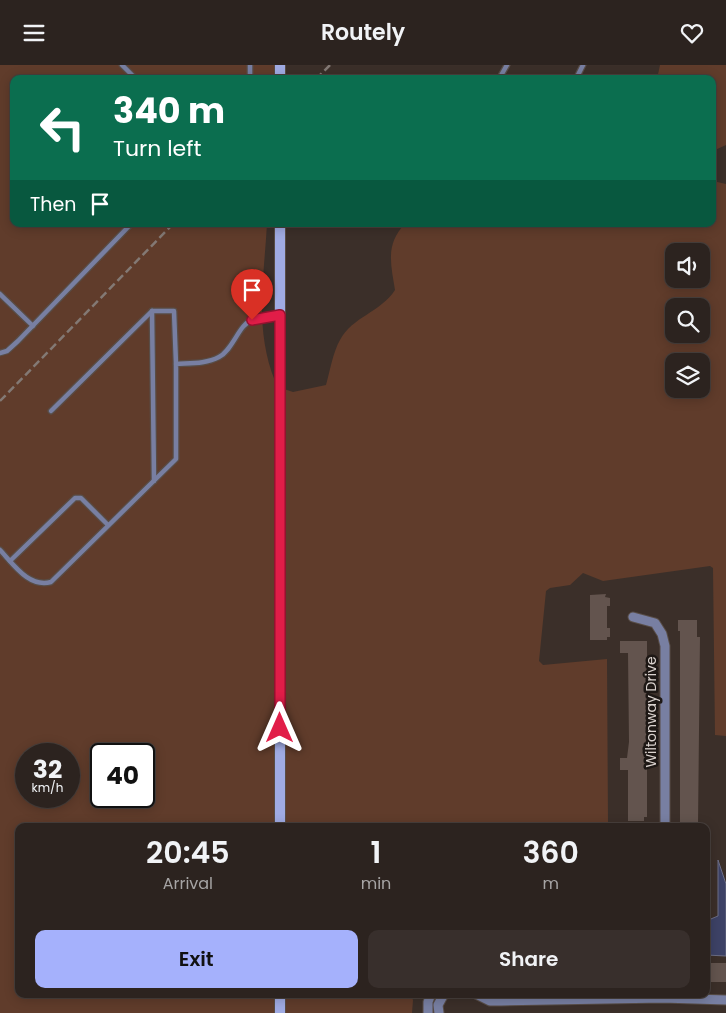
<!DOCTYPE html>
<html lang="en">
<head>
<meta charset="utf-8">
<style>
  :root { --surface:#2c231f; --page:#382f2c; --text:#f1f3f6; --muted:#a6a4a4; --line:#48403d; --accent:#a5b1fc }
  body { margin:0; font-family:Poppins,sans-serif; background:var(--page); color:var(--text); height:100vh; display:flex; flex-direction:column; font-size:19px; white-space:nowrap }
  * { box-sizing:border-box; margin:0 }
  p { font-size:16px; color:var(--muted) }
  .icon { flex:none; width:28px; height:28px; fill:none; stroke:currentColor; stroke-width:2; stroke-linecap:round; stroke-linejoin:round }
  .map { position:relative; flex:1; overflow:hidden }
  .side { position:absolute; left:15px; top:758px; width:695px; height:175px; display:flex; flex-direction:column; background:var(--surface); border-radius:10px; box-shadow:0 2px 12px #0003,0 0 0 1px var(--line) }
  .side>* { flex:none }
  .banner { position:absolute; left:10px; top:10px; width:706px; height:152px; border-radius:10px; box-shadow:0 2px 12px #0003,0 0 0 1px var(--line); background:#0b6e4f; color:#fff; overflow:hidden }
  .tools { position:absolute; left:665px; top:178px; display:grid; gap:10px }
  .tools a { display:grid; place-items:center; width:45px; height:45px; border-radius:10px; background:var(--surface); box-shadow:0 2px 12px #0003,0 0 0 1px var(--line); font-size:25px }
  .speed { position:absolute; left:15px; top:678px; display:flex; gap:10px; font-size:25px; font-weight:700; text-align:center }
  .speed>* { display:grid; place-content:center; width:65px; height:65px; border-radius:50%; background:var(--surface); box-shadow:0 2px 12px #0003,0 0 0 1px var(--line); line-height:1 }
  .speed small { font-size:12px; font-weight:400 }
  .speed .limit { border:2px solid #111; border-radius:8px; background:#fff; color:#111 }
  .pin { position:absolute; display:grid; place-items:center; width:42px; height:42px; color:#fff; margin:-51px -21px; border-radius:50% 50% 50% 0; rotate:-45deg; box-shadow:0 0 5px #0007 }
  .pin .icon { rotate:45deg }
  .me { position:absolute; width:55px; margin:-28px; rotate:0deg; stroke-linejoin:round; filter:drop-shadow(0 0 4px #0008) }
  .turn { display:flex; align-items:center; gap:18px; height:105px; padding:0 20px; font-size:22px }
  .turn .icon { width:65px; height:65px; stroke-width:2.5 }
  .turn b { display:block; font-size:35px; line-height:42px }
  .then { display:flex; align-items:center; height:48px; padding:0 20px; background:#0003; gap:10px; font-size:19px }
  .eta { display:flex; justify-content:space-evenly; align-items:center; height:85px; text-align:center }
  .eta b { font-size:30px; font-weight:600; line-height:35px }
  .primary-button { display:flex; gap:10px; margin-top:auto; padding:10px 20px }
  .primary-button a { flex:1; height:58px; border-radius:10px; background:var(--accent); color:#111; font-size:20px; font-weight:600; line-height:58px; text-align:center }
  .primary-button a+a { background:var(--page); color:var(--text) }
  header { display:flex; justify-content:space-between; align-items:center; height:65px; padding:0 20px; background:var(--surface); font-size:22px; font-weight:600 }
  .map>svg:first-child { display:block }
</style>
</head>
<body>
<header><svg class="icon" aria-label="menu" viewBox="0 0 24 24"><path d="M4 6h16M4 12h16M4 18h16"/></svg>Routely<svg class="icon" aria-label="heart" viewBox="0 0 24 24"><path d="M12 20l-8-8c-3-5 5-10 8-4 3-6 11-1 8 4z"/></svg></header>
<div class="map">
<svg width="726" height="948" viewBox="0 0 726 948">
  <rect width="100%" height="100%" fill="#3b2f29"/>
  <g fill="#603c2b" fill-rule="evenodd">
    <path d="M0,0H275V14H14V159H267C264,213 254,264 275,316V761H19V929H275V948H0ZM26,689H69V731H26ZM101,689H144V731H101Z"/>
    <polygon points="660,0 726,0 726,80 715,85 713,94 712,14 657,14"/>
    <path d="M713,116L726,119V671L715,670L713,503L710,501L603,516L583,508L570,520L550,523L546,526L539,596L543,600L607,594L608,758L605,761H284V324L293,327L326,320C330,306 333,287 340,275C352,252 381,247 395,225C391,200 385,179 405,159H712ZM674,186H701V214H674ZM674,241H701V269H674ZM674,296H701V324H674Z"/>
    <polygon points="284,929 410,929 413,935 412,948 284,948"/>
  </g>
  <polygon fill="#3d4266" stroke="#6c6e86" points="718,795 726,819 726,891 706,890 706,856 718,851"/>
  <g fill="#63544e">
    <polygon points="606,529 605,532 610,533 610,541 607,541 607,563 610,563 610,572 607,572 607,575 590,575 590,530"/>
    <polygon points="678,555 697,555 697,572 700,572 698,761 680,761 680,566 678,566"/>
    <polygon points="620,576 647,576 647,752 644,752 644,756 628,756 628,705 620,705 620,693 627,693 629,677 628,588 620,588"/>
    <rect x="706" y="898" width="20" height="19"/>
  </g>
  <g fill="none" stroke-linecap="round" stroke-linejoin="round">
    <defs>
      <g id="lane">
        <polyline points="122,0 136,14"/>
        <polyline points="250,14 250,0"/>
        <polyline points="499,14 507,0"/>
        <polyline points="576,14 583,0"/>
        <polyline points="0,229 33,261"/>
        <polyline points="0,288 7,286 18,276 131,159"/>
        <polyline points="51,346 152,246"/>
        <polyline points="154,416 152,246 174,246 176,299"/>
        <path d="M0,485C14,500 29,523 51,517L176,394V299C190,298 206,299 219,292C233,285 239,259 252,255C260,252 271,252 280,250"/>
        <polyline points="10,496 75,433 81,433 108,460"/>
      </g>
      <g id="street">
        <polyline points="633,552 655,558 662,569 665,581 665,761"/>
        <polyline points="476,929 490,936 501,936 663,933 726,935"/>
        <polyline points="428,948 428,937 431,929"/>
        <polyline points="439,948 438,940 444,929"/>
      </g>
      <g id="secondary">
        <polyline points="280,0 280,14"/>
        <polyline points="280,159 280,761"/>
        <polyline points="280,929 280,948"/>
      </g>
    </defs>
    <use href="#lane" stroke="#584d47" stroke-width="7"/>
    <use href="#street" stroke="#584d47" stroke-width="11"/>
    <use href="#secondary" stroke="#584d47" stroke-width="12"/>
    <use href="#lane" stroke="#787fa2" stroke-width="4.5"/>
    <use href="#street" stroke="#787fa2" stroke-width="9"/>
    <use href="#secondary" stroke="#a0abe3" stroke-width="10"/>
    <g stroke="#837974" stroke-width="2.5" stroke-dasharray="8 4" stroke-linecap="butt">
      <polyline points="316,14 330,0"/>
      <polyline points="0,336 173,159"/>
    </g>
  </g>
  <g fill="none" stroke-linecap="round" stroke-linejoin="round">
    <defs>
      <polyline id="route" points="252,255 280,250 280,663"/>
    </defs>
    <use href="#route" stroke="#92132f" stroke-width="12"/>
    <use href="#route" stroke="#e11d48" stroke-width="9"/>
  </g>
  <g text-anchor="middle" stroke-width="5" stroke-linejoin="round" paint-order="stroke">
    <g font-size="14" fill="#dbd3cf" stroke="#1e1815">
      <text transform="translate(651 647) rotate(-90)" y="5">Wiltonway Drive</text>
    </g>
  </g>
</svg>
<div class="tools">
<a><svg class="icon" aria-label="sound" viewBox="0 0 24 24"><path d="M4 9h4l5-4v14l-5-4H4zM17 9q2 3 0 6"/></svg></a>
<a><svg class="icon" aria-label="search" viewBox="0 0 24 24"><circle cx="10" cy="10" r="6"/><path d="M15 15l6 6"/></svg></a>
<a><svg class="icon" aria-label="layers" viewBox="0 0 24 24"><path d="M12 4l9 5-9 5-9-5zM3 14l9 5 9-5"/></svg></a>
</div>
<div class="speed"><div>32<small>km/h</small></div><div class="limit">40</div></div>
<div class="pin" style="left:252px;top:255px;background:#d93025"><svg class="icon" aria-label="arrive" viewBox="0 0 24 24"><path d="M6 21V4h12l-3 4 3 4H6"/></svg></div>
<svg class="me" style="left:280px;top:663px" viewBox="-20 -20 40 40"><path d="M0-17L14 15 0 8-14 15z" fill="#e11d48" stroke="#fff" stroke-width="4"/></svg>
<div class="banner">
<div class="turn"><svg class="icon" aria-label="left" viewBox="0 0 24 24"><path d="M17 20v-9H6M10 6l-5 5 5 5"/></svg><div><b>340 m</b>Turn left</div></div>
<div class="then">Then<svg class="icon" aria-label="arrive" viewBox="0 0 24 24"><path d="M6 21V4h12l-3 4 3 4H6"/></svg></div>
</div>
<section class="side">
<div class="eta">
<div><b>20:45</b><p>Arrival</p></div>
<div><b>1</b><p>min</p></div>
<div><b>360</b><p>m</p></div>
</div>
<div class="primary-button"><a>Exit</a><a>Share</a></div>
</section>
</div>
</body>
</html>
